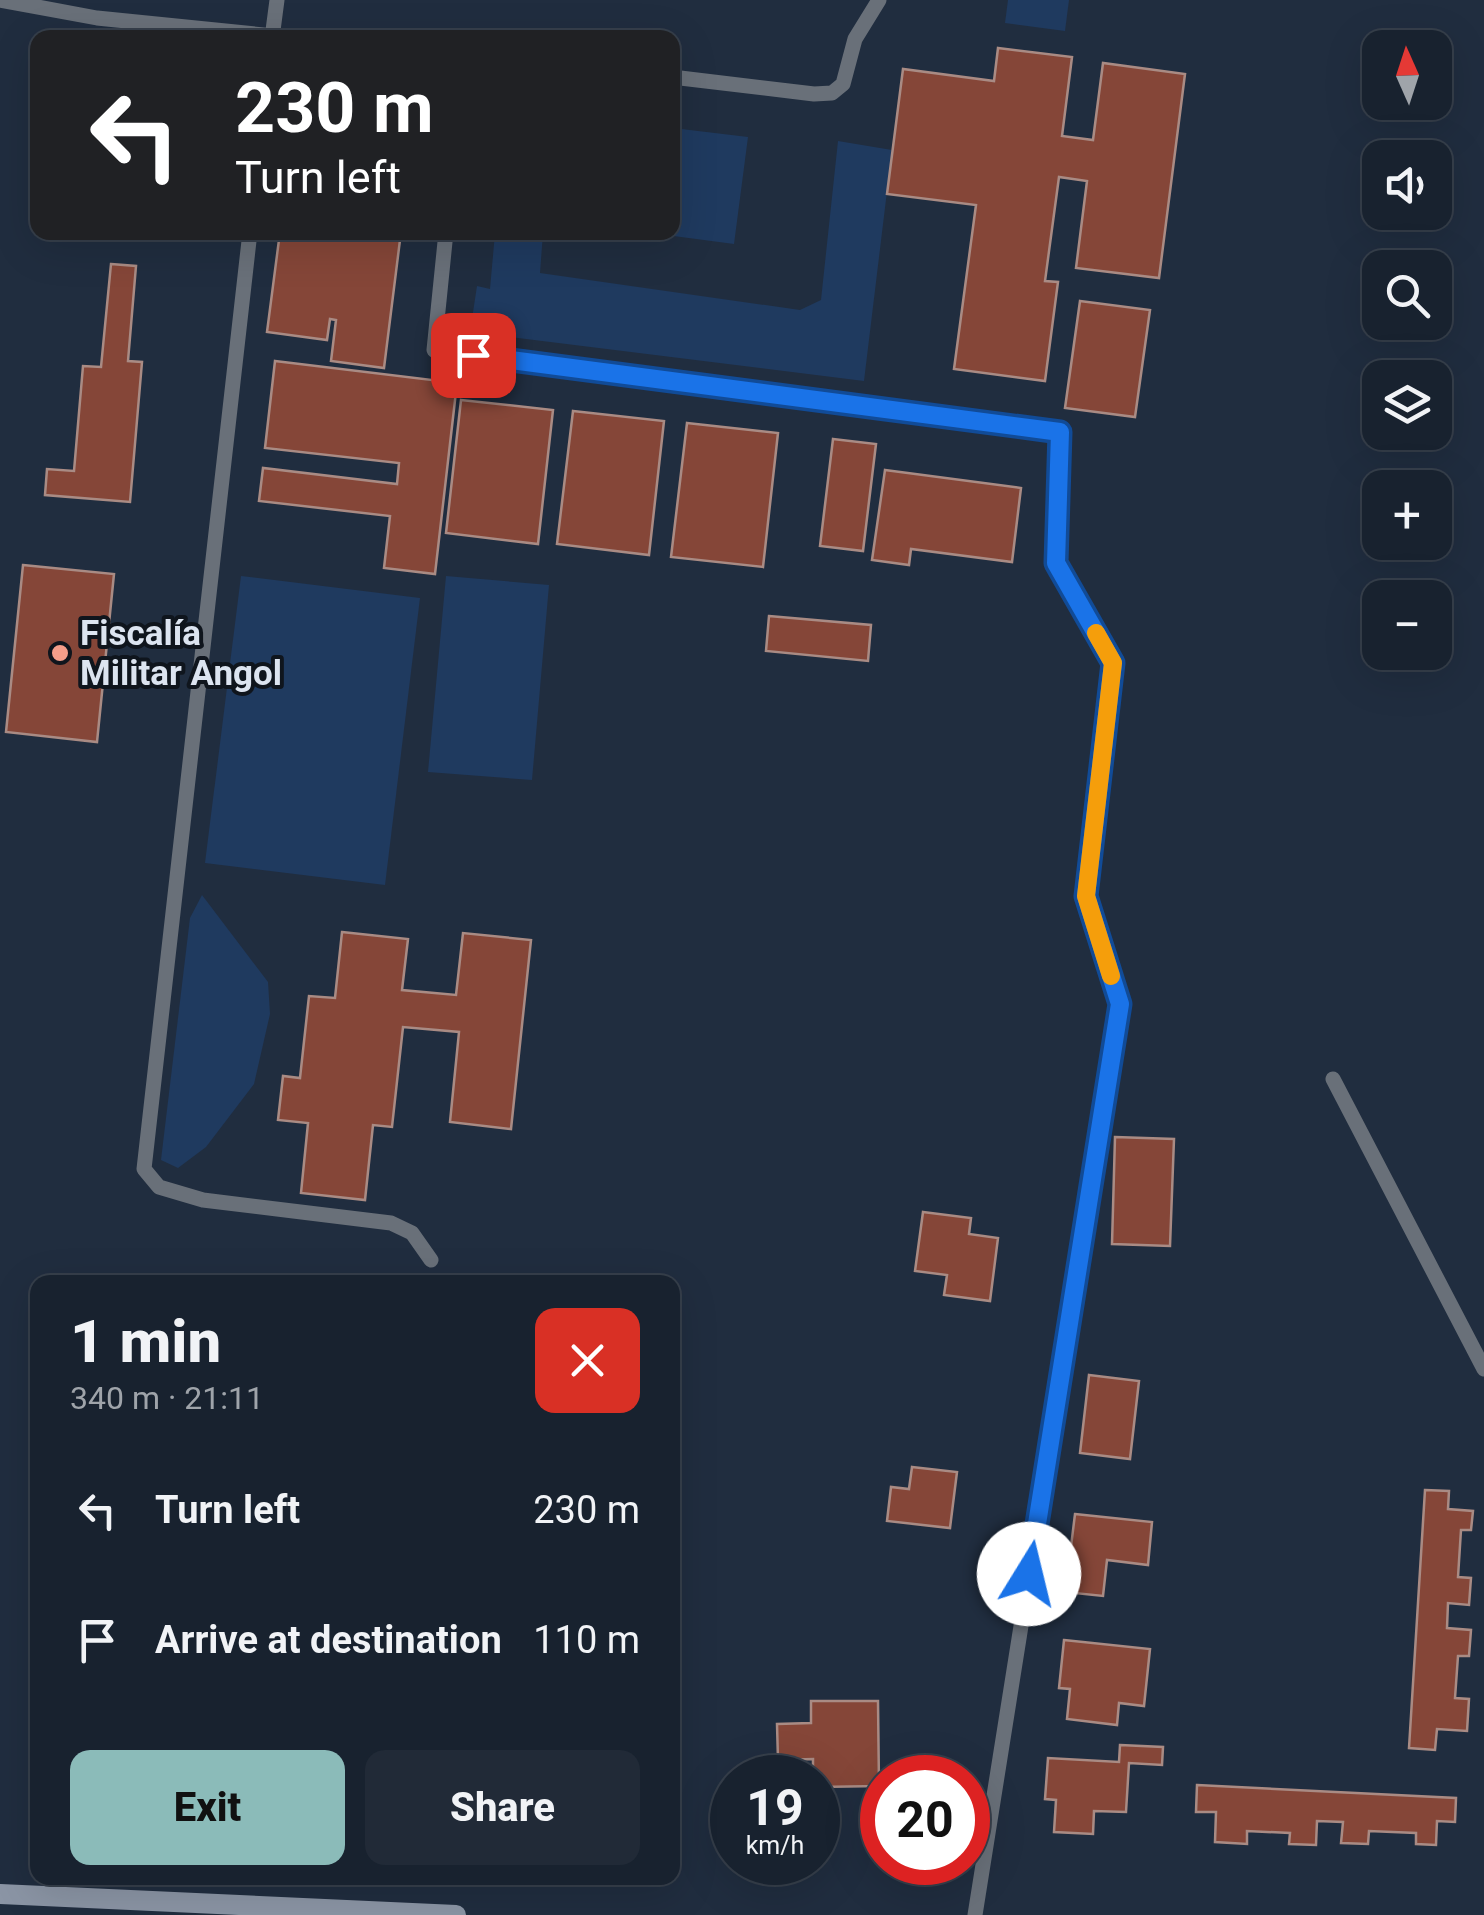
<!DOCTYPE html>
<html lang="en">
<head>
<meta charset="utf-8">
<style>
  :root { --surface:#18222f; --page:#212a37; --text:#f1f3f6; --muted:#9fa4aa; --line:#363f4b; --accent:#8bbbb9 }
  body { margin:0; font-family:Roboto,sans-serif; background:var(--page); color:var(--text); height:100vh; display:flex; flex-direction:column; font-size:38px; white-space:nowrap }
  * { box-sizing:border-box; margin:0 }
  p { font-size:32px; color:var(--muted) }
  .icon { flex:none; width:55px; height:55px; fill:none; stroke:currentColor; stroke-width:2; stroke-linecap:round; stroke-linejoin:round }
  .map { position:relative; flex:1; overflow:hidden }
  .details { position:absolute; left:30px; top:1275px; width:650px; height:610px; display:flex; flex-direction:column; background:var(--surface); border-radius:20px; box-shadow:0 10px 40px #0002,0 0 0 2px var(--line) }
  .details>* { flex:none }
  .hud { position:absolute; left:30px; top:30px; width:650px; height:210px; border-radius:20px; box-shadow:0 10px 40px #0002,0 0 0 2px var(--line); background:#202124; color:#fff; overflow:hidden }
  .needle { width:65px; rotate:357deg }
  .buttons { position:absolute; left:1362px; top:30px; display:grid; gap:20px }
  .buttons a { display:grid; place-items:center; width:90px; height:90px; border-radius:20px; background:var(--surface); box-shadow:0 10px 40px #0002,0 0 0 2px var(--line); font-size:50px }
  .speed { position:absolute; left:710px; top:1755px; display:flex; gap:20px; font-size:50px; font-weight:700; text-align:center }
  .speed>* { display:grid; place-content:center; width:130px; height:130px; border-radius:50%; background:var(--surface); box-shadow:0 10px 40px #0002,0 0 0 2px var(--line); line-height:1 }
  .speed small { font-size:25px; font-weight:400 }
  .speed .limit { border:15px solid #d22; background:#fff; color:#111 }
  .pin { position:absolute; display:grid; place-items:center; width:85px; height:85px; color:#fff; margin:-42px; border-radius:20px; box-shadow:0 5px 15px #0006 }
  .me { position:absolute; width:110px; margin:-55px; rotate:9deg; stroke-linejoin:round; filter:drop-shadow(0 0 8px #0008) }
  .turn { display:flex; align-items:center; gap:35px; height:210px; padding:0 40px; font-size:45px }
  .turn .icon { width:130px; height:130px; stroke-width:2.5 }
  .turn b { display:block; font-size:70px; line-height:85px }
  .round { display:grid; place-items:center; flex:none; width:105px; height:105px; border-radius:20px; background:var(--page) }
  .headline { display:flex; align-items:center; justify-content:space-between; height:170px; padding:0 40px }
  h1 { font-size:60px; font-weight:800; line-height:75px }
  .cta { display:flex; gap:20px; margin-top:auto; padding:20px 40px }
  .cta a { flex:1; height:115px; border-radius:20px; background:var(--accent); color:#111; font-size:40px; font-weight:800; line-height:115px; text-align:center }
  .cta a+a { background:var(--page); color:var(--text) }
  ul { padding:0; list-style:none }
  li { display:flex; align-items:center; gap:30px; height:130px; padding:0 40px }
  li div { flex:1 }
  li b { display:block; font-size:38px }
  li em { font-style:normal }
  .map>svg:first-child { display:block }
</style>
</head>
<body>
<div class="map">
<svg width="1484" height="1915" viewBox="0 0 1484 1915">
  <rect width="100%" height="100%" fill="#202d3f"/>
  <g fill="#1f3a5f">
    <polygon points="1008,0 1069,0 1065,31 1005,23"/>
    <polygon points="673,128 748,137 734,244 651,233 672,232"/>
    <polygon points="838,141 892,150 864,381 470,332 477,286 490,289 495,233 543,233 540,273 800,310 821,300"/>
    <polygon points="241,576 420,598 385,885 205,863"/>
    <polygon points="446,576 549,585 532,780 428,772"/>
    <polygon points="202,895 268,982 270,1014 254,1084 206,1147 178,1168 161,1160 190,918"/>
  </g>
  <g fill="#854638" stroke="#a98b84" stroke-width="2.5">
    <polygon points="998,48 1072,57 1062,136 1093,140 1103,63 1185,74 1159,278 1076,268 1087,181 1059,177 1045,281 1058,282 1045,381 954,369 976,205 887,194 903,69 994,81"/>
    <polygon points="280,232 338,232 338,237 351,239 352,232 401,232 384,368 331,361 336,320 330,319 327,340 267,332"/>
    <polygon points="111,264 136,266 128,361 142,362 130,502 45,495 47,469 74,471 83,366 101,367"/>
    <polygon points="1080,301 1150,310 1135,417 1065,408"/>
    <polygon points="275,361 457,383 435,574 384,568 390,516 259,501 263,468 397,484 399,463 265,448"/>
    <polygon points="461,400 553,410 538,544 446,533"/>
    <polygon points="573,411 664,421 649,555 557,544"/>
    <polygon points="687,423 778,433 763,567 671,557"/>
    <polygon points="833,439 876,444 863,551 820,546"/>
    <polygon points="885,470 1021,488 1012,562 911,549 909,565 872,560"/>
    <polygon points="23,565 114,574 97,742 6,732"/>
    <polygon points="769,616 871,625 868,661 766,651"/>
    <polygon points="342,932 408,939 402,990 456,995 463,933 531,940 511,1129 450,1122 459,1032 403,1027 392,1127 373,1125 365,1200 301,1193 308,1123 278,1120 283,1076 300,1078 309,996 335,998"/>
    <polygon points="1115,1137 1174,1139 1170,1246 1112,1244"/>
    <polygon points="923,1212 971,1218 969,1234 998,1238 990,1301 944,1295 947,1275 915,1271"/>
    <polygon points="1089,1375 1139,1381 1130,1459 1080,1453"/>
    <polygon points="912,1467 957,1472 950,1528 887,1521 891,1487 909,1489"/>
    <polygon points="1425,1490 1449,1491 1448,1509 1473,1511 1471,1530 1461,1530 1458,1577 1471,1578 1469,1605 1448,1603 1447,1628 1471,1630 1469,1656 1458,1656 1455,1698 1469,1699 1467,1731 1437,1729 1435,1750 1409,1748"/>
    <polygon points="1075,1514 1152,1522 1148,1565 1107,1560 1103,1596 1074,1593 1078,1564 1069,1563"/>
    <polygon points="1064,1640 1150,1649 1144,1706 1119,1703 1117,1725 1067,1719 1070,1689 1059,1688"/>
    <polygon points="811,1701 878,1701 879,1786 818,1787 818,1778 813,1778 813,1759 778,1760 777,1724 811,1723"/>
    <polygon points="1120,1745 1163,1747 1162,1765 1129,1763 1126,1812 1094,1811 1093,1834 1054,1832 1056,1800 1045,1799 1048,1758 1119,1762"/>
    <polygon points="1197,1785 1456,1798 1455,1822 1437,1821 1436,1845 1416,1844 1416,1833 1369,1831 1368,1844 1341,1843 1343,1822 1317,1821 1316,1845 1289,1844 1290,1833 1247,1831 1247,1844 1215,1842 1216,1812 1196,1812"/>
  </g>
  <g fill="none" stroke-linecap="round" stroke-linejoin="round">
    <g stroke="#697079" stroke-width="15">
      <polyline points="0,0 97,18 294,38"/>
      <polyline points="272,38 277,0"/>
      <polyline points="672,77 814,94 832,93 843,84 855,39 879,0"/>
      <polyline points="250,232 144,1169 159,1187 203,1200 391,1223 412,1233 431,1260"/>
      <polyline points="446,232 434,350 1059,432 1056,563 1113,663 1086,896 1120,1004 975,1915"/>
      <polyline points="1333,1079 1484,1369"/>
    </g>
    <polyline stroke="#8b95a5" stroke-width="20" points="0,1894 456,1915"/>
  </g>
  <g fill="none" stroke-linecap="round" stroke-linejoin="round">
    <defs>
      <polyline id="route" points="473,355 1060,432 1056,563 1113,663 1086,896 1120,1004 1029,1574"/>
    </defs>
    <use href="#route" stroke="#114b97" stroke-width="25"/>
    <use href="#route" stroke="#1a73e8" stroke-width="18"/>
    <polyline stroke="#f59e0b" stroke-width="18" points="1096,633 1113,663 1086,896 1111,976"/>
  </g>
  <circle fill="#f49e8a" stroke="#0f151d" stroke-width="4" cx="60" cy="653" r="10"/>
  <g text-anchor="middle" stroke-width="8" stroke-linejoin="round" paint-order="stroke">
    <g font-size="35" font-weight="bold" fill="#dce4f0" stroke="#0f151d" text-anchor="start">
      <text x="80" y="645">Fiscalía<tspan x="80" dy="40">Militar Angol</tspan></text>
    </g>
  </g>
</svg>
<div class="buttons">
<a><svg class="needle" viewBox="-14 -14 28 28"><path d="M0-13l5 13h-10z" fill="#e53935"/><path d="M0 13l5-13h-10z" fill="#9fa4aa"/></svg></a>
<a><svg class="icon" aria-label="sound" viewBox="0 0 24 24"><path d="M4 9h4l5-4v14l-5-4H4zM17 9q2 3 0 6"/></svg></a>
<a><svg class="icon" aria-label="search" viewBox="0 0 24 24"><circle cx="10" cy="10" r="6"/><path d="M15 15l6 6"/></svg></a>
<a><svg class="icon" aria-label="layers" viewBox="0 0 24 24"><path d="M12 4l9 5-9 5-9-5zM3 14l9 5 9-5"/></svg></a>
<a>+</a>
<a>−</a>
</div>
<div class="speed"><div>19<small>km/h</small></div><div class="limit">20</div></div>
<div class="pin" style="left:473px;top:355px;background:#d93025"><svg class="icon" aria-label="arrive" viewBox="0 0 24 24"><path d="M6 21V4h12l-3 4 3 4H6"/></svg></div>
<svg class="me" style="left:1029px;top:1574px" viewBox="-20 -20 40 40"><circle r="19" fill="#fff"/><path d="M0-13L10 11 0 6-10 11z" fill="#1a73e8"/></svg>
<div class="hud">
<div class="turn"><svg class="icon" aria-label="left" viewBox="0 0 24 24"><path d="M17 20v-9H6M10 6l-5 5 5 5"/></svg><div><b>230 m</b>Turn left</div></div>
</div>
<section class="details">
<div class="headline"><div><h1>1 min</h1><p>340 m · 21:11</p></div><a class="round" style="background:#d93025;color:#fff"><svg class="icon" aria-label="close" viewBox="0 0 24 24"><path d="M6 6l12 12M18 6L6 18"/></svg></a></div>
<ul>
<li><svg class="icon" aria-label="left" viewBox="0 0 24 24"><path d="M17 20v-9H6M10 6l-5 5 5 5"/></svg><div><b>Turn left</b></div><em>230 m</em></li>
<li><svg class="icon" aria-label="arrive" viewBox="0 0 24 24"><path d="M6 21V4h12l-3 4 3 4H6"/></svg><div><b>Arrive at destination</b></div><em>110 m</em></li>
</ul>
<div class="cta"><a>Exit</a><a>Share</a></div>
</section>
</div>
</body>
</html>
